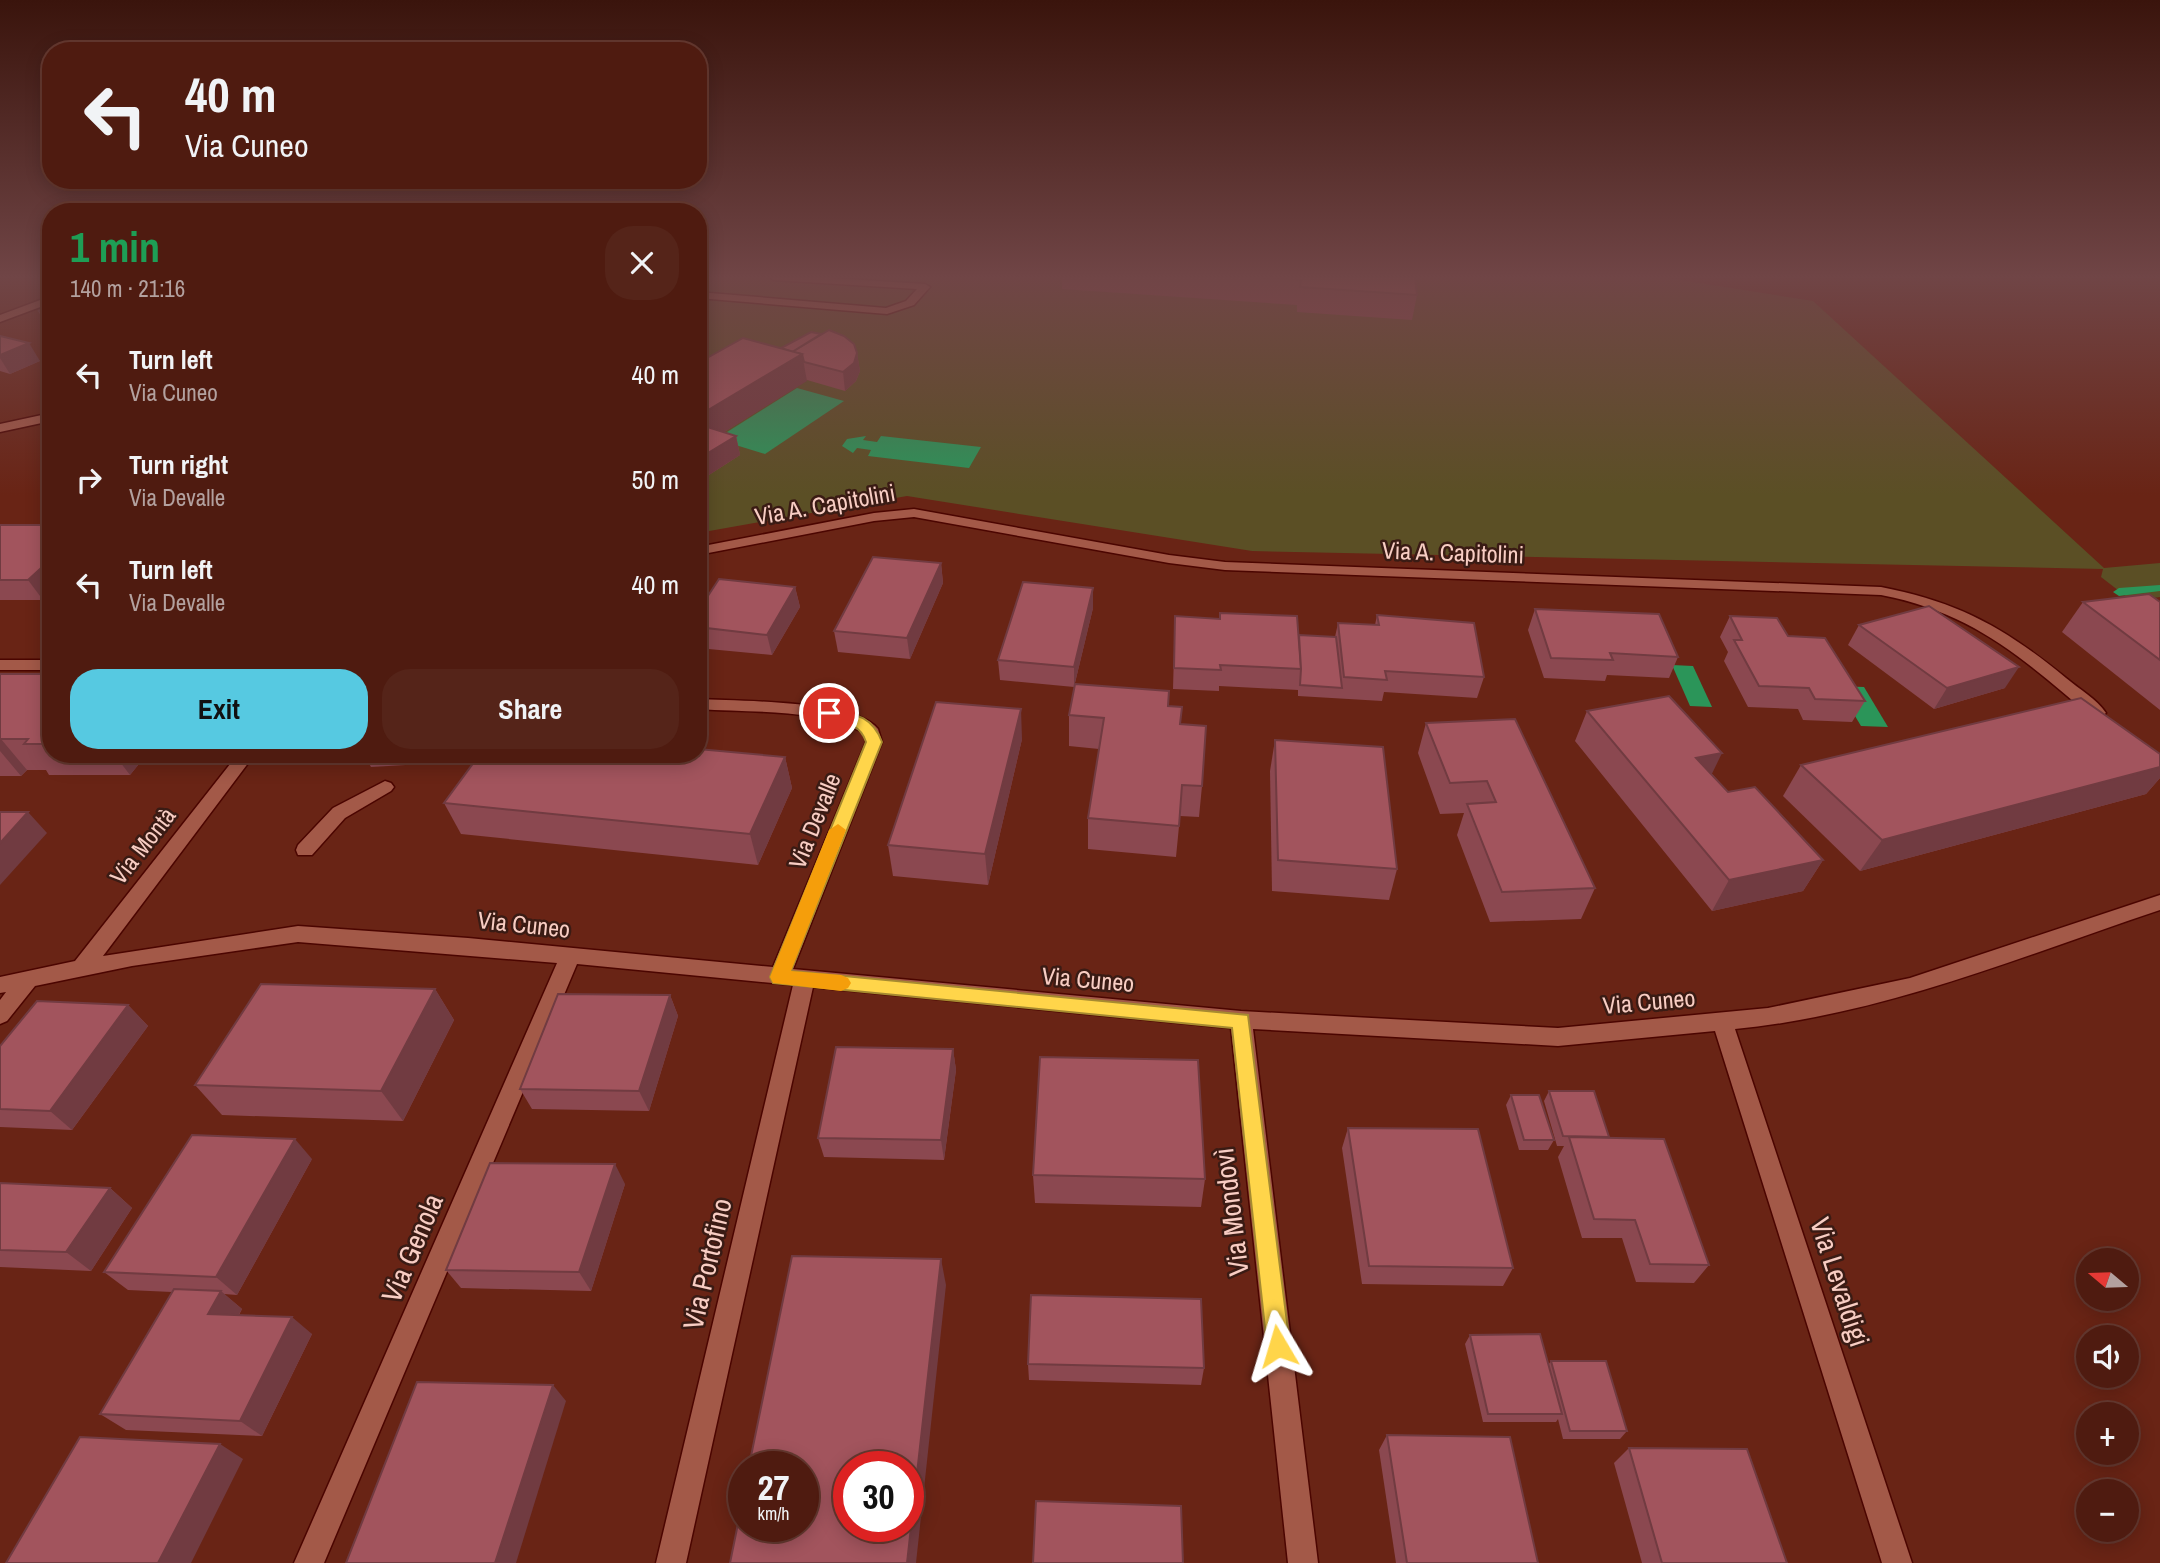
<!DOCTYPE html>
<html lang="en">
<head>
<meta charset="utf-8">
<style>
  :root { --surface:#4f1b10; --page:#552419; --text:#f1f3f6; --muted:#b3a19f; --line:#663930; --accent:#56c9e1 }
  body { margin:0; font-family:"Archivo Narrow",sans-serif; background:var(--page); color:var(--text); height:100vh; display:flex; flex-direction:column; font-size:26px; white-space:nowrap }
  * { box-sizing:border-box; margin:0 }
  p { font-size:23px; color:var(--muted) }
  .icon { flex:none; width:38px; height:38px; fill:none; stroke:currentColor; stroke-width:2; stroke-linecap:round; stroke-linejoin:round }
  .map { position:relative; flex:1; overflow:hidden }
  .details { position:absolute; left:42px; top:203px; width:665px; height:560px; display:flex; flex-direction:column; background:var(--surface); border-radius:28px; box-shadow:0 4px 18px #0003,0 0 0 2px var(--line) }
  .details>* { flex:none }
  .hud { position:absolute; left:42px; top:42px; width:665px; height:147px; border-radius:28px; box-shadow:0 4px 18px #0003,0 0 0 2px var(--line); background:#4f1b10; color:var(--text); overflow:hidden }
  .needle { width:46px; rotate:289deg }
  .fabs { position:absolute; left:2076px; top:1248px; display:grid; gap:14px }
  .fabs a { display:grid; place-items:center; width:63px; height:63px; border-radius:50%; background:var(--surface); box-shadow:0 4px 18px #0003,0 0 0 2px var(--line); font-size:35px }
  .speed { position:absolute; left:728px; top:1451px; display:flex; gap:14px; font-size:35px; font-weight:700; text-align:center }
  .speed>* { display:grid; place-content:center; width:91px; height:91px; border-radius:50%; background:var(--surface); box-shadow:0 4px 18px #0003,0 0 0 2px var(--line); line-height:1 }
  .speed small { font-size:18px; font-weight:400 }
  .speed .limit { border:10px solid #d22; background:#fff; color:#111 }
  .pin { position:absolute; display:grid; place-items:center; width:60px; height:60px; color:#fff; margin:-30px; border:4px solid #fff; border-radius:50%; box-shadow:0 2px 7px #0007 }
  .me { position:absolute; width:77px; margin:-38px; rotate:353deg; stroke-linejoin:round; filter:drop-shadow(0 0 5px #0008) }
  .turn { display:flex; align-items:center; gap:24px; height:147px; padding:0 28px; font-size:32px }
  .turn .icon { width:91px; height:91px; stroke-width:2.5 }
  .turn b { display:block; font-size:49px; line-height:60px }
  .round { display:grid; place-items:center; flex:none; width:74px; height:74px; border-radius:28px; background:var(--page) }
  .headline { display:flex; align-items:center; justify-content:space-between; height:119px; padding:0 28px }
  h1 { font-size:42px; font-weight:800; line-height:52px; color:#1e9e55 }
  .button { display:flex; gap:14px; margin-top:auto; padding:14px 28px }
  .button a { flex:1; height:80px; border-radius:28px; background:var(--accent); color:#111; font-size:28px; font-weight:800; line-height:80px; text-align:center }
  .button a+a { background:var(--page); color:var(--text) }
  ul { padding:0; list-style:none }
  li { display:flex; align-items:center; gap:21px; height:105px; padding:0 28px }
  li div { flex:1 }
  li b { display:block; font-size:26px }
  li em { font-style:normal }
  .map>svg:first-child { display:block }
</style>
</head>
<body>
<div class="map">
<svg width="2160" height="1563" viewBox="0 0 2160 1563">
  <rect width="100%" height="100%" fill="#692415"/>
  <polygon fill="#5b4f25" points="698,277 1662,277 1813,301 2104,568 2160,563 2160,597 2132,601 2101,577 2103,569 1252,551 907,496 698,533"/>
  <g fill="#2b9559">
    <polygon points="797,388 844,401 765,454 716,439"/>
    <polygon points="866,436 863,440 877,442 881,436 981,447 969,468 868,456 871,450 857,448 853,453 842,446 847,439"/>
    <polygon points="1672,665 1693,666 1712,707 1690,706"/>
    <polygon points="1837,686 1864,687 1888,727 1861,726"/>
  </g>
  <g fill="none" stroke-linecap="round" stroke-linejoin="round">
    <polygon fill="#2b9559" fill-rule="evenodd" points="2160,585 2160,591 2119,596 2113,592 2119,588"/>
    <defs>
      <g id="lane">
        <polygon points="769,277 814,277 925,284 930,287 914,305 887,314 698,298 698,292 886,308 906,301 917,289 774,280"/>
        <polygon points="385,781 391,783 394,787 391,791 345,818 312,855 298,855 296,850 298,845 333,808"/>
      </g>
      <g id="street">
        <polygon points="51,296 51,303 0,322 0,315"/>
        <polygon points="51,413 51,421 0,432 0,424"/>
        <path d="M914,509L1169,555L1225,562L1881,587C1959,602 2005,628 2066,678C2079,689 2097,699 2106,713L2098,718L2092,717C2022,658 1974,613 1881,595L1225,570L1169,563L914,517L874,521L698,555V547L874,513Z"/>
        <rect x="0" y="660" width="51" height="10"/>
        <path d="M698,699C735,701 857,700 878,729L882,742L793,969L1241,1011L1558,1028L1768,1008L1910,978L2160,895V910C2022,956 1882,1015 1735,1029L1912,1563H1882L1715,1031L1558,1046L1253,1029L1318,1563H1288L1231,1028L813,987L686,1563H656L793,985L577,964L324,1563H294L557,963L298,942L132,966L35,986L7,1021L0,1024V1000L6,992L0,993V977L75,961L238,754H255L103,956L298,926L468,938L773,967L866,742L863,732C812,708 753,713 698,709Z"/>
      </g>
    </defs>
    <use href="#lane" stroke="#4b0500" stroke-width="3"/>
    <use href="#street" stroke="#4b0500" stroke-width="3"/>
    <use href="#lane" fill="#a35948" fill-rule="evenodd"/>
    <use href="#street" fill="#a35948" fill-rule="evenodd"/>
  </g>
  <g fill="#8b4850">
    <polygon points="1062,277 1415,277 1417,295 1412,320 1297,312 1297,305 1062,289"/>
    <polygon points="49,304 51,304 51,329 49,329 38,311 51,307"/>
    <polygon points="0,336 40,361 10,374 0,371"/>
    <polygon points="781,348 857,353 860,371 856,381 845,391 807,380 724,432 736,436 740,455 698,482 698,363"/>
    <polygon points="0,525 43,600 0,600"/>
    <polygon points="941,563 943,583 910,659 838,652 834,631"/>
    <polygon points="795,587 800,607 772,655 698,648 698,611"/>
    <polygon points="2083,602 2160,602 2160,710 2062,632"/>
    <polygon points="1093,608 1074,687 1000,680 998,660"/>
    <polygon points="1535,609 1678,657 1669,678 1607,675 1605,681 1544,678 1528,630"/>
    <polygon points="1220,613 1299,635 1335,637 1338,623 1375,625 1377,615 1484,677 1477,698 1384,692 1382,701 1298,696 1298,690 1219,686 1219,691 1173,689 1175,616 1219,619"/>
    <polygon points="1730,616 1788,636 1865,701 1852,722 1803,720 1798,709 1748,707 1724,661 1728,652 1720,637"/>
    <polygon points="1859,625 2005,688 1934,709 1848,645"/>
    <polygon points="0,674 51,674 51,754 147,754 130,775 49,775 46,770 27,770 21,776 0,776"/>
    <polygon points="1168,706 1181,724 1202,786 1199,817 1180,816 1176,857 1088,849 1088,818 1099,749 1069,746 1069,715"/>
    <polygon points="1587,711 1712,774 1728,792 1823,860 1803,891 1712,911 1575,741"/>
    <polygon points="1515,719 1595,888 1581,919 1490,922 1457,835 1464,813 1440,814 1418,753 1426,723"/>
    <polygon points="1022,739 988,885 893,876 888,845"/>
    <polygon points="1275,740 1397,869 1389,900 1272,891 1270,771"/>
    <polygon points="364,754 478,754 475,761 371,767"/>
    <polygon points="2160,754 2160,778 2146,794 1860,871 1783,796 1801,765"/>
    <polygon points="785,757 792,788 758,865 461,834 444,803"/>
    <polygon points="435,989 454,1020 403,1121 222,1115 195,1085"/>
    <polygon points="670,995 678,1016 649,1111 532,1109 520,1089"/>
    <polygon points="128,1005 148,1026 72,1130 0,1127 0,1046"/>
    <polygon points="953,1049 956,1070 944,1160 824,1157 818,1138"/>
    <polygon points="1549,1091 1609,1137 1709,1265 1694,1283 1636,1282 1622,1238 1582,1238 1558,1157 1564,1146 1557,1146 1544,1101"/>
    <polygon points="1511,1095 1554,1140 1548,1150 1519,1150 1506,1105"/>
    <polygon points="1348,1128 1513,1268 1503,1286 1362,1284 1342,1148"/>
    <polygon points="312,1159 237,1295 224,1294 242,1309 239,1315 312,1334 262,1436 126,1430 100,1414 172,1292 128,1290 104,1272"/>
    <polygon points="1033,1175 1205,1179 1201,1207 1035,1203"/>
    <polygon points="0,1183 110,1188 132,1208 91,1271 0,1267"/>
    <polygon points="625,1184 591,1291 461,1288 446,1270"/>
    <polygon points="1470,1335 1548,1365 1551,1361 1627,1431 1620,1439 1563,1439 1558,1419 1556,1422 1483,1422 1465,1344"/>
    <polygon points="1028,1364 1204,1368 1201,1385 1029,1380"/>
    <polygon points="1387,1435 1538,1563 1396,1563 1379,1450"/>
    <polygon points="1629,1448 1787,1563 1642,1563 1614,1463"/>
  </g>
  <g fill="#713b41">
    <polygon points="29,343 40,361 10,374 0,358 0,355"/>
    <polygon points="857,353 860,371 856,381 845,391 843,372"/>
    <polygon points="802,354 807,381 705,444 698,416"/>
    <polygon points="736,436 740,455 698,482 698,459"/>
    <polygon points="51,559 51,592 43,600 28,580"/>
    <polygon points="941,563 943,583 910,659 907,638"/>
    <polygon points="795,587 800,607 772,655 767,635"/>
    <polygon points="1093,588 1093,608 1074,687 1074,667"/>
    <polygon points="2019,667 2005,688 1934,709 1947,688"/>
    <polygon points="1021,709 1022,739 988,885 985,854"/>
    <polygon points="1,739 27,770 21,776 0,751 0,740"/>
    <polygon points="1722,753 1707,784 1696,758"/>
    <polygon points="114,754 147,754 130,775"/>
    <polygon points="472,754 478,754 475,761"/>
    <polygon points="785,757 792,788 758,865 750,834"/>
    <polygon points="2160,767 2160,778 2146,794 1860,871 1882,840"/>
    <polygon points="28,812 47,833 0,885 0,843"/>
    <polygon points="1823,860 1803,891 1712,911 1729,880"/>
    <polygon points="435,989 454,1020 403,1121 381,1091"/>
    <polygon points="670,995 678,1016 649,1111 639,1091"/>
    <polygon points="128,1005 148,1026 72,1130 50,1111"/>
    <polygon points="953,1049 956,1070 944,1160 941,1140"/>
    <polygon points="295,1139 312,1159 237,1295 216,1277"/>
    <polygon points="615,1164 625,1184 591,1291 579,1272"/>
    <polygon points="110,1188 132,1208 91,1271 66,1252"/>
    <polygon points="941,1259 946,1285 916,1563 907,1563"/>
    <polygon points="221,1291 242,1309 229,1331 208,1314"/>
    <polygon points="292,1317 312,1334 262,1436 240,1421"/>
    <polygon points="553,1385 566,1401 516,1563 495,1563"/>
    <polygon points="220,1444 243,1459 191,1563 158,1563"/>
  </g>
  <g fill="#a2545d" stroke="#713b41" stroke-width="2" fill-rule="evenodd">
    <polygon points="1244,277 1415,277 1417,295 1300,287 1301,280"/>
    <polygon points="51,307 51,313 38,311"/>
    <polygon points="829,330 844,336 854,344 857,353 854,363 843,372 804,362 802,354 792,352"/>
    <polygon points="811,332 821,334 792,352 781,348"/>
    <polygon points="0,336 29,343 0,355"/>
    <polygon points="743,338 802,354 698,416 698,363"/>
    <polygon points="698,424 736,436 698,459"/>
    <polygon points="0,525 51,525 51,559 28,580 0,580"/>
    <polygon points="873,557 941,563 907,638 834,631"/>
    <polygon points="719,579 795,587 767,635 698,627 698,611"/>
    <polygon points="1023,582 1093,588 1074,667 998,660"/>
    <polygon points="2149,594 2160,602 2160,660 2083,602"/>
    <polygon points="1929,606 2019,667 1947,688 1859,625"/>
    <polygon points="1535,609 1659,614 1678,657 1610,653 1613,660 1551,658"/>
    <polygon points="1220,613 1297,616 1301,669 1220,665 1221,670 1174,668 1175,616 1220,619"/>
    <polygon points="1377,615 1474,623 1484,677 1385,671 1387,680 1344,677 1338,623 1379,625"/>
    <polygon points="1730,616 1777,618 1788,636 1825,638 1865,701 1815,699 1809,688 1759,686 1734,640 1742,640"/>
    <polygon points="1299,635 1336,637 1342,688 1300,685 1301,669"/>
    <polygon points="0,674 51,674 51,744 24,744 28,739 1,739 0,740"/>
    <polygon points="1075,684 1169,691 1168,706 1182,707 1180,724 1206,726 1202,786 1182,785 1179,826 1088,818 1104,718 1069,715"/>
    <polygon points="1669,696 1722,753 1696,758 1728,792 1755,787 1823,860 1729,880 1587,711"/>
    <polygon points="2081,698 2160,754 2160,767 1882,840 1801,765"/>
    <polygon points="936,702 1021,709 985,854 888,845"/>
    <polygon points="1515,719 1595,888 1502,892 1467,804 1496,802 1487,781 1450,783 1426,723"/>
    <polygon points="1275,740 1383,747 1397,869 1278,860"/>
    <polygon points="698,749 785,757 750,834 444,803 480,754 698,754"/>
    <polygon points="0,812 28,812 0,843"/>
    <polygon points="261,984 435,989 381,1091 195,1085"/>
    <polygon points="558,994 670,995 639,1091 520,1089"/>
    <polygon points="37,1001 128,1005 50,1111 0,1109 0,1046"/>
    <polygon points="836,1047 953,1049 941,1140 818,1138"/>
    <polygon points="1040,1057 1198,1060 1205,1179 1033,1175"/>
    <polygon points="1549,1091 1594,1091 1609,1137 1563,1136"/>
    <polygon points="1511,1095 1539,1095 1554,1140 1524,1140"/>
    <polygon points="1348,1128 1478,1129 1513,1268 1369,1266"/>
    <polygon points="192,1135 295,1139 216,1277 104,1272"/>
    <polygon points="1569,1137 1664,1139 1709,1265 1650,1264 1635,1220 1594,1219"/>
    <polygon points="490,1163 615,1164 579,1272 446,1270"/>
    <polygon points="0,1183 110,1188 66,1252 0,1250"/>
    <path d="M792,1256L941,1259L907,1563H730L744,1494V1526H803V1466H749ZM849,1466H908V1526H849Z"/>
    <polygon points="174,1289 221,1291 208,1314 292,1317 240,1421 100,1414"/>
    <polygon points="1031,1295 1201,1299 1204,1368 1028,1364"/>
    <polygon points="1540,1334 1562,1414 1488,1414 1470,1335"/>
    <polygon points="1551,1361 1606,1361 1627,1431 1570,1431"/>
    <polygon points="417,1382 553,1385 495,1563 346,1563"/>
    <polygon points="1387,1435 1510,1437 1538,1563 1407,1563"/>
    <polygon points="80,1437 220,1444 158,1563 6,1563"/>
    <polygon points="1629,1448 1747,1449 1787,1563 1662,1563"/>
    <polygon points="1036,1501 1181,1506 1183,1563 1033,1563"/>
  </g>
  <linearGradient id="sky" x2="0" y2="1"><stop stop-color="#3a140c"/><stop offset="0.56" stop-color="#704546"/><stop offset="1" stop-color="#704546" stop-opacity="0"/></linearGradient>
  <rect width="2160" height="495" fill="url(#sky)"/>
  <path fill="#ffd54a" stroke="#a68a30" stroke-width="2" d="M829,709C854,714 872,715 882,742L791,971L1248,1015L1290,1346L1287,1354L1278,1358L1270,1354L1267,1346L1232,1028L773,983L770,977L866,742C860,722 841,722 823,717L821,713L823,710Z"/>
  <polygon fill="#f59e0b" points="838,824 846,830 791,971 841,975 848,978 851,983 848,988 841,991 773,983 770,977 829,830"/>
  <g text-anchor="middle" stroke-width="5" stroke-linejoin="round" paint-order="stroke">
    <g font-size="24" fill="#f8cdc3" stroke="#3a1b14">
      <text transform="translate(825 505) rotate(-10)" y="8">Via A. Capitolini</text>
      <text transform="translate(1453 553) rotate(2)" y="8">Via A. Capitolini</text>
      <text transform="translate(815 821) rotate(-68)" y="8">Via Devalle</text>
      <text transform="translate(143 846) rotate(-52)" y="8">Via Montà</text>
      <text transform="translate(524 925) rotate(6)" y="8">Via Cuneo</text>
      <text transform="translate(1088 980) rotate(5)" y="8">Via Cuneo</text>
      <text transform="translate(1649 1002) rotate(-5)" y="8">Via Cuneo</text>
    </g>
    <g font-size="28" fill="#f8cdc3" stroke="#3a1b14">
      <text transform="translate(1231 1212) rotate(-97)" y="10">Via Mondovì</text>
      <text transform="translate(412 1248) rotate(-67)" y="10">Via Genola</text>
      <text transform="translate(707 1264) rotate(-77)" y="10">Via Portofino</text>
      <text transform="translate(1840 1282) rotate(72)" y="10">Via Levaldigi</text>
    </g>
  </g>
</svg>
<div class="fabs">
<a><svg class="needle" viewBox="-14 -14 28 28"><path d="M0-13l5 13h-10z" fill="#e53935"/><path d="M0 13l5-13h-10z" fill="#b3a19f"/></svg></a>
<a><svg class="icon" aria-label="sound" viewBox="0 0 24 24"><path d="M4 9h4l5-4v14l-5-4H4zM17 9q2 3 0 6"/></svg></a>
<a>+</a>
<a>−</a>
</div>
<div class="speed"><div>27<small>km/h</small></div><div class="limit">30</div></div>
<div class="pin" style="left:829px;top:713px;background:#d93025"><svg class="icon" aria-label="arrive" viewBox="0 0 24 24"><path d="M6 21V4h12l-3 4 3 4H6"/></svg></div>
<svg class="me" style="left:1278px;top:1346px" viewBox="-20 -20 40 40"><path d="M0-17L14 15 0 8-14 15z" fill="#ffd54a" stroke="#fff" stroke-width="4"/></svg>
<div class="hud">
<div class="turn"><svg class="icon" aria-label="left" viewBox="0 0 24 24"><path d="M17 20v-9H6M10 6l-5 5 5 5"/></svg><div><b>40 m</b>Via Cuneo</div></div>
</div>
<section class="details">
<div class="headline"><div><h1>1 min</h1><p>140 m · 21:16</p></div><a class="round"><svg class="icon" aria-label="close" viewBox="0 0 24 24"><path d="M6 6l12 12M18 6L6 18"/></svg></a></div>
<ul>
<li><svg class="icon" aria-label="left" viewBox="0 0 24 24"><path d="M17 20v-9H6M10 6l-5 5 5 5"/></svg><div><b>Turn left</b><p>Via Cuneo</p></div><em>40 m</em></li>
<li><svg class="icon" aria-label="right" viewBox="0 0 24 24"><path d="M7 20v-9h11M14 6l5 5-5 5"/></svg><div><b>Turn right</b><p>Via Devalle</p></div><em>50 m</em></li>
<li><svg class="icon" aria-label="left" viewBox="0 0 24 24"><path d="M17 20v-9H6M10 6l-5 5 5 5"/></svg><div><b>Turn left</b><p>Via Devalle</p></div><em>40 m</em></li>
</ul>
<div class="button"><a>Exit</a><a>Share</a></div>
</section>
</div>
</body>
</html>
